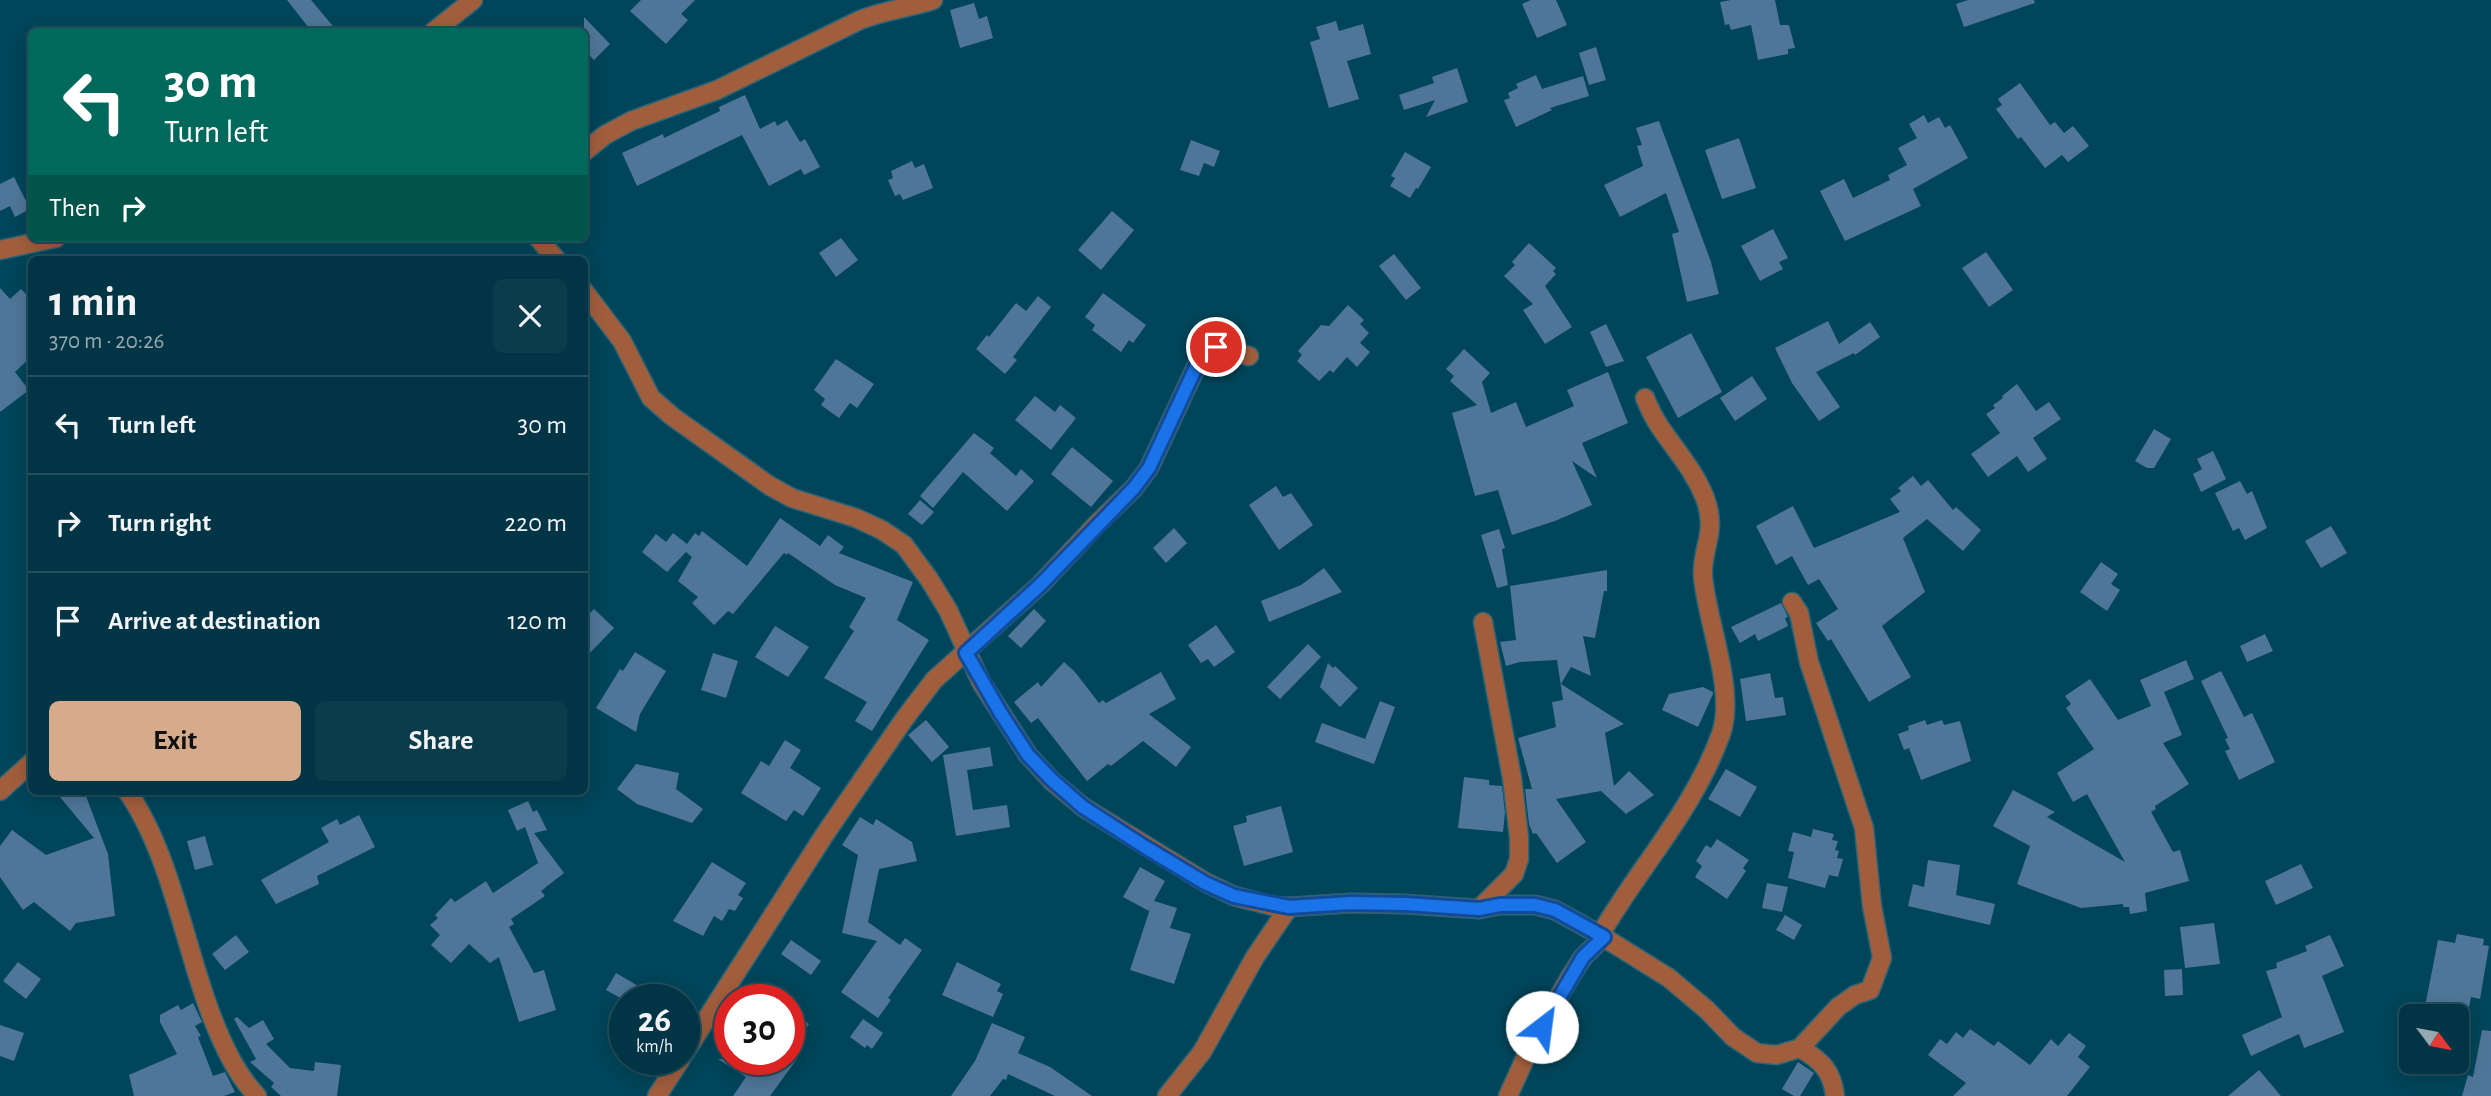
<!DOCTYPE html>
<html lang="en">
<head>
<meta charset="utf-8">
<style>
  :root { --surface:#013444; --page:#0b3c4b; --text:#f1f3f6; --muted:#96aab2; --line:#234f5d; --accent:#d6ab8b }
  body { margin:0; font-family:"Alegreya Sans",sans-serif; background:var(--page); color:var(--text); height:100vh; display:flex; flex-direction:column; font-size:26px; white-space:nowrap }
  * { box-sizing:border-box; margin:0 }
  p { font-size:23px; color:var(--muted) }
  .icon { flex:none; width:38px; height:38px; fill:none; stroke:currentColor; stroke-width:2; stroke-linecap:round; stroke-linejoin:round }
  .map { position:relative; flex:1; overflow:hidden }
  .panel { position:absolute; left:28px; top:256px; width:560px; height:539px; display:flex; flex-direction:column; background:var(--surface); border-radius:10px; box-shadow:0 4px 18px #0003,0 0 0 2px var(--line) }
  .panel>* { flex:none }
  .top-card { position:absolute; left:28px; top:28px; width:560px; height:214px; border-radius:10px; box-shadow:0 4px 18px #0003,0 0 0 2px var(--line); background:#00695c; color:#fff; overflow:hidden }
  .needle { width:46px; rotate:122deg }
  .buttons { position:absolute; left:2399px; top:1004px; display:grid; gap:14px }
  .buttons a { display:grid; place-items:center; width:70px; height:70px; border-radius:10px; background:var(--surface); box-shadow:0 4px 18px #0003,0 0 0 2px var(--line); font-size:35px }
  .speed { position:absolute; left:609px; top:984px; display:flex; gap:14px; font-size:35px; font-weight:700; text-align:center }
  .speed>* { display:grid; place-content:center; width:91px; height:91px; border-radius:50%; background:var(--surface); box-shadow:0 4px 18px #0003,0 0 0 2px var(--line); line-height:1 }
  .speed small { font-size:18px; font-weight:400 }
  .speed .limit { border:10px solid #d22; background:#fff; color:#111 }
  .pin { position:absolute; display:grid; place-items:center; width:60px; height:60px; color:#fff; margin:-30px; border:4px solid #fff; border-radius:50%; box-shadow:0 2px 7px #0007 }
  .me { position:absolute; width:77px; margin:-38px; rotate:30deg; stroke-linejoin:round; filter:drop-shadow(0 0 5px #0008) }
  .turn { display:flex; align-items:center; gap:24px; height:147px; padding:0 21px; font-size:32px }
  .turn .icon { width:91px; height:91px; stroke-width:2.5 }
  .turn b { display:block; font-size:49px; line-height:60px }
  .then { display:flex; align-items:center; height:66px; padding:0 21px; background:#0003; gap:14px; font-size:26px }
  .round { display:grid; place-items:center; flex:none; width:74px; height:74px; border-radius:10px; background:var(--page) }
  .summary { display:flex; align-items:center; justify-content:space-between; height:119px; padding:0 21px }
  h1 { font-size:42px; font-weight:600; line-height:52px }
  .cta { display:flex; gap:14px; margin-top:auto; padding:14px 21px }
  .cta a { flex:1; height:80px; border-radius:10px; background:var(--accent); color:#111; font-size:28px; font-weight:600; line-height:80px; text-align:center }
  .cta a+a { background:var(--page); color:var(--text) }
  ul { padding:0; list-style:none }
  li { display:flex; align-items:center; gap:21px; height:98px; padding:0 21px; border-top:2px solid var(--line) }
  li div { flex:1 }
  li b { display:block; font-size:26px }
  li em { font-style:normal }
  .map>svg:first-child { display:block }
</style>
</head>
<body>
<div class="map">
<svg width="2491" height="1096" viewBox="0 0 2491 1096">
  <rect width="100%" height="100%" fill="#01455a"/>
  <g fill="#4f7698">
    <polygon points="287,0 311,0 338,32 312,32"/>
    <polygon points="641,0 695,0 681,14 688,20 666,44 630,11"/>
    <polygon points="1531,0 1556,0 1567,25 1537,38 1522,4"/>
    <polygon points="1731,0 1775,0 1780,25 1789,25 1795,48 1788,49 1788,54 1758,60 1751,25 1731,30 1729,24 1725,25 1720,2"/>
    <polygon points="1968,0 2034,0 2035,3 1964,27 1956,4"/>
    <polygon points="974,3 979,19 987,16 993,38 960,48 950,10"/>
    <polygon points="584,17 610,44 594,60 584,50"/>
    <polygon points="1336,21 1339,31 1363,24 1371,54 1347,61 1359,99 1329,108 1310,42 1320,39 1316,27"/>
    <polygon points="1596,47 1606,80 1589,85 1579,53"/>
    <polygon points="1457,68 1468,102 1426,117 1435,100 1404,110 1399,95 1434,83 1432,77"/>
    <polygon points="1536,75 1542,89 1583,76 1589,96 1550,108 1552,110 1516,127 1504,100 1510,98 1508,93 1518,88 1516,84"/>
    <polygon points="2020,83 2050,125 2055,122 2064,133 2073,126 2089,146 2068,162 2062,155 2045,168 2021,137 2018,139 1996,109 2002,105 1998,99"/>
    <polygon points="745,95 760,129 775,121 777,126 787,120 800,142 805,139 820,167 804,175 801,169 769,186 742,135 637,186 622,153 663,134 664,138 720,111 719,107"/>
    <polygon points="1924,115 1928,123 1939,117 1945,128 1950,125 1968,158 1913,189 1921,206 1845,241 1820,191 1844,179 1853,198 1890,180 1888,175 1907,165 1898,148 1917,138 1909,124"/>
    <polygon points="1659,121 1711,262 1719,294 1687,302 1672,234 1679,232 1666,193 1620,217 1604,185 1643,166 1637,146 1642,145 1636,128"/>
    <polygon points="1739,138 1756,188 1722,199 1705,150"/>
    <polygon points="1191,140 1220,151 1214,167 1204,163 1199,176 1180,170"/>
    <polygon points="1405,152 1431,167 1418,189 1416,188 1410,198 1390,186 1395,178 1391,176"/>
    <polygon points="912,161 915,168 924,164 933,188 903,200 900,194 895,196 888,180 893,178 891,171"/>
    <polygon points="14,177 30,209 15,217 10,206 0,211 0,184"/>
    <polygon points="1112,211 1134,230 1101,270 1078,250"/>
    <polygon points="1773,229 1788,258 1779,262 1783,269 1760,281 1741,246"/>
    <polygon points="841,238 858,260 836,277 819,253"/>
    <polygon points="1529,243 1556,268 1553,271 1556,274 1545,286 1572,327 1545,344 1523,310 1533,304 1504,276 1515,265 1512,262"/>
    <polygon points="1986,252 2013,290 1989,307 1962,268"/>
    <polygon points="1394,254 1421,288 1406,300 1379,266"/>
    <polygon points="0,288 10,299 21,289 32,300 32,356 15,372 29,390 0,412"/>
    <polygon points="1103,293 1146,325 1133,343 1129,340 1121,352 1092,330 1095,325 1085,317"/>
    <polygon points="1038,296 1051,307 1013,357 1017,360 1005,374 976,349 987,335 989,337 1016,303 1026,311"/>
    <polygon points="1348,305 1364,320 1360,324 1369,333 1360,343 1370,352 1357,367 1347,357 1333,373 1330,370 1319,381 1297,361 1302,355 1298,351 1321,325 1329,326"/>
    <polygon points="1828,321 1839,344 1870,322 1880,337 1855,355 1854,353 1816,372 1840,407 1819,421 1792,383 1775,348"/>
    <polygon points="1606,324 1624,361 1606,367 1590,332"/>
    <polygon points="1691,333 1722,392 1678,418 1646,357"/>
    <polygon points="1464,349 1490,373 1482,382 1491,413 1516,402 1526,427 1574,406 1567,390 1608,372 1628,423 1582,443 1597,478 1572,461 1592,505 1555,521 1512,535 1498,490 1475,496 1452,413 1477,405 1450,381 1454,376 1446,369"/>
    <polygon points="836,359 874,384 857,408 850,403 839,418 821,405 825,399 814,390"/>
    <polygon points="1752,376 1767,399 1735,421 1720,398"/>
    <polygon points="2017,384 2036,411 2049,402 2061,419 2033,438 2047,459 2028,472 2017,456 1988,477 1971,454 2000,433 1986,414 1995,408 1993,405 2003,398 2002,396"/>
    <polygon points="1035,396 1055,412 1060,405 1076,418 1051,450 1015,420"/>
    <polygon points="2154,429 2171,439 2154,468 2147,468 2135,461"/>
    <polygon points="974,433 994,448 990,453 1016,476 1021,469 1034,481 1007,511 963,472 933,508 920,496"/>
    <polygon points="1072,447 1113,481 1091,507 1051,474"/>
    <polygon points="2213,451 2226,479 2201,492 2193,474 2202,469 2197,459"/>
    <polygon points="1913,476 1921,486 1928,480 1953,510 1956,507 1981,530 1963,551 1927,519 1903,538 1925,592 1882,626 1911,677 1869,702 1831,639 1828,641 1816,623 1838,609 1819,579 1808,585 1792,556 1776,565 1756,526 1793,506 1814,548 1900,512 1890,499 1901,491 1898,488"/>
    <polygon points="2240,481 2247,494 2252,491 2267,528 2245,540 2239,528 2233,531 2215,493"/>
    <polygon points="1276,486 1283,497 1291,493 1313,525 1279,550 1249,505"/>
    <polygon points="920,500 934,512 922,525 908,514"/>
    <polygon points="780,518 820,546 828,535 844,547 839,553 913,582 897,620 929,640 872,731 855,721 867,702 824,678 854,631 849,627 866,598 835,585 788,553 787,555 784,553 733,614 728,611 714,625 692,603 698,597 678,581 692,557 686,552 667,572 642,552 656,534 666,542 673,533 687,544 695,533 699,536 702,531 747,566"/>
    <polygon points="2331,526 2347,553 2321,568 2305,541"/>
    <polygon points="1174,528 1187,543 1166,563 1153,548"/>
    <polygon points="1499,529 1505,548 1502,549 1508,585 1497,588 1481,535"/>
    <polygon points="2101,562 2118,574 2111,584 2120,590 2107,611 2080,592"/>
    <polygon points="1324,568 1342,592 1269,622 1261,601 1301,585"/>
    <polygon points="1607,570 1607,591 1604,591 1595,638 1583,636 1591,676 1571,667 1561,684 1624,724 1605,733 1614,786 1629,771 1654,795 1626,814 1601,791 1556,799 1586,842 1557,863 1536,833 1533,834 1529,824 1525,789 1532,789 1518,738 1556,727 1552,702 1563,700 1557,660 1520,662 1506,666 1500,642 1516,640 1510,586"/>
    <polygon points="1781,603 1788,617 1785,618 1788,626 1758,641 1755,634 1740,643 1731,627"/>
    <polygon points="594,609 614,628 584,659 584,619"/>
    <polygon points="1034,609 1046,621 1021,648 1008,636"/>
    <polygon points="1216,625 1235,652 1214,667 1208,659 1201,663 1188,645"/>
    <polygon points="775,626 809,647 788,677 755,657"/>
    <polygon points="2265,634 2273,651 2247,662 2240,646"/>
    <polygon points="1308,644 1321,657 1280,699 1267,687"/>
    <polygon points="635,652 666,671 640,714 636,732 596,708 620,669 623,671"/>
    <polygon points="713,653 738,661 726,698 701,690"/>
    <polygon points="2186,660 2194,679 2164,692 2182,735 2163,743 2189,784 2155,806 2156,809 2151,812 2173,852 2180,850 2189,881 2145,893 2147,911 2130,914 2129,907 2123,907 2123,904 2081,908 2017,884 2030,846 1993,826 2013,790 2055,812 2047,817 2125,862 2087,794 2073,802 2057,773 2094,749 2066,708 2071,704 2065,696 2090,679 2118,720 2151,706 2140,680"/>
    <polygon points="1064,662 1075,672 1099,703 1103,700 1106,703 1161,672 1176,699 1149,714 1191,747 1176,767 1143,741 1111,766 1108,764 1087,781 1038,718 1031,723 1014,702 1038,682 1041,687"/>
    <polygon points="1328,663 1333,668 1335,666 1358,688 1340,707 1320,687"/>
    <polygon points="2221,671 2244,717 2252,713 2275,762 2239,780 2225,751 2230,749 2225,739 2228,738 2201,681"/>
    <polygon points="1770,673 1775,698 1783,697 1786,715 1746,721 1740,679"/>
    <polygon points="1703,687 1713,692 1713,694 1698,727 1662,710 1669,694"/>
    <polygon points="1380,701 1395,707 1374,764 1315,742 1322,723 1365,739"/>
    <polygon points="926,720 949,747 932,762 908,735"/>
    <polygon points="1925,720 1927,725 1942,720 1944,725 1960,721 1971,761 1921,780 1909,748 1904,750 1898,734 1909,730 1908,726"/>
    <polygon points="785,740 801,750 790,768 821,788 803,816 794,810 786,821 741,793 761,761 769,766"/>
    <polygon points="990,747 993,766 967,770 973,810 1007,805 1010,827 956,836 943,755"/>
    <polygon points="636,764 679,773 676,789 703,809 692,823 637,804 617,789"/>
    <polygon points="1726,769 1757,787 1740,817 1708,799"/>
    <polygon points="1464,777 1489,780 1489,785 1502,786 1505,813 1503,832 1458,828"/>
    <polygon points="55,791 84,791 108,854 115,916 76,923 70,931 34,902 23,910 0,877 0,846 12,830 46,855 94,838"/>
    <polygon points="528,801 533,812 537,810 547,830 534,833 564,873 541,891 545,896 511,919 514,924 509,927 534,973 544,970 556,1010 519,1022 499,957 490,963 469,944 451,963 431,945 440,935 430,925 438,918 435,915 451,898 455,902 486,881 493,893 538,863 525,827 517,831 508,810"/>
    <polygon points="1281,806 1293,852 1244,866 1233,826 1247,822 1246,816"/>
    <polygon points="359,815 375,847 317,876 319,884 276,904 261,880 329,842 321,828 337,819 340,825"/>
    <polygon points="860,817 873,825 876,819 912,842 917,861 879,869 868,922 900,945 905,938 922,950 888,998 891,1000 878,1018 841,992 877,941 842,933 858,855 842,845"/>
    <polygon points="1813,829 1834,834 1832,840 1838,841 1835,850 1839,851 1837,858 1843,859 1838,877 1829,875 1825,888 1788,878 1794,852 1788,851 1793,832 1811,837"/>
    <polygon points="205,836 213,865 195,870 187,841"/>
    <polygon points="1717,839 1749,860 1743,868 1746,871 1727,899 1695,877 1702,866 1696,861 1706,845 1711,848"/>
    <polygon points="1928,860 1960,865 1956,895 1995,904 1990,925 1908,906 1913,884 1924,887"/>
    <polygon points="712,862 746,883 738,895 743,898 735,911 729,909 722,921 714,916 703,936 673,921"/>
    <polygon points="2301,864 2313,888 2276,905 2265,881"/>
    <polygon points="1140,867 1165,881 1154,901 1177,908 1170,928 1191,934 1174,984 1130,970 1151,906 1149,911 1123,897"/>
    <polygon points="1767,883 1788,887 1782,912 1762,908"/>
    <polygon points="1785,915 1802,925 1794,940 1776,930"/>
    <polygon points="2214,923 2220,964 2185,968 2180,927"/>
    <polygon points="2457,934 2484,939 2483,945 2489,946 2480,999 2471,997 2467,1017 2423,1017 2438,940 2455,943"/>
    <polygon points="236,935 249,952 225,970 212,954"/>
    <polygon points="2330,935 2344,966 2322,976 2344,1032 2304,1048 2299,1034 2251,1056 2242,1035 2282,1017 2266,971 2277,968 2276,963 2307,951 2305,946"/>
    <polygon points="791,940 821,961 811,975 781,954"/>
    <polygon points="18,962 41,979 26,999 3,981"/>
    <polygon points="957,962 1001,984 997,991 1003,994 993,1017 942,995"/>
    <polygon points="2182,969 2183,995 2165,996 2164,970"/>
    <polygon points="616,973 660,999 622,999 606,990"/>
    <polygon points="193,1003 202,1022 195,1026 201,1036 198,1037 213,1076 225,1072 235,1092 224,1096 134,1096 129,1075 177,1054 160,1022 160,1015 178,1005 181,1010"/>
    <polygon points="789,1010 809,1024 789,1052"/>
    <polygon points="237,1017 249,1028 263,1020 274,1039 266,1044 290,1068 314,1071 315,1062 341,1065 337,1096 281,1096 271,1087 274,1083 250,1062 256,1059 234,1019"/>
    <polygon points="863,1019 883,1033 872,1049 867,1045 865,1048 850,1037"/>
    <polygon points="992,1023 1025,1037 1018,1053 1050,1067 1092,1096 1055,1096 1008,1074 1006,1080 1003,1079 990,1096 951,1096 975,1061"/>
    <polygon points="0,1025 24,1033 14,1061 0,1056"/>
    <polygon points="1970,1029 1994,1046 1998,1041 2030,1065 2051,1039 2058,1046 2069,1033 2086,1046 2078,1057 2090,1067 2067,1096 1953,1096 1966,1083 1928,1055 1940,1039 1947,1044 1956,1032 1963,1038"/>
    <polygon points="2482,1030 2491,1031 2491,1096 2462,1096 2468,1075 2473,1077"/>
    <polygon points="718,1059 797,1059 770,1096 733,1096 746,1077"/>
    <polygon points="1798,1062 1814,1073 1800,1096 1794,1096 1782,1089"/>
    <polygon points="2259,1070 2281,1096 2228,1096"/>
  </g>
  <g fill="none" stroke-linecap="round" stroke-linejoin="round">
    <defs>
      <g id="minor">
        <polyline points="433,32 473,0"/>
        <path d="M584,152L605,135L631,121L717,90L860,20C885,10 909,8 933,0"/>
        <polyline points="538,238 556,259"/>
        <polyline points="0,250 56,238"/>
        <polyline points="584,291 622,341 651,398 673,417 770,486 792,498 856,518 882,530 904,545 929,579 948,610 981,682 1028,755 1052,781 1083,807 1205,882 1234,896 1273,906 1289,907 1351,903 1404,904 1479,909 1500,905 1535,905 1555,910 1600,935 1669,978 1707,1010 1733,1037 1757,1053 1777,1055 1800,1048 1838,1007 1855,995 1870,990 1882,958 1872,906 1864,828 1809,662 1799,613 1792,602"/>
        <polyline points="0,791 32,762"/>
        <path d="M127,791C171,854 184,945 212,1017C223,1045 236,1074 257,1096"/>
        <polyline points="1479,909 1514,874 1519,859 1519,837 1512,778 1483,622"/>
        <path d="M1600,935C1640,866 1693,811 1721,734C1736,691 1707,622 1703,577C1701,546 1718,534 1705,498C1694,470 1676,451 1660,427C1654,418 1649,408 1645,398"/>
        <path d="M1800,1048C1822,1061 1832,1071 1835,1096"/>
        <polyline points="684,1054 825,834 905,718 934,680 1040,585 1097,524 1134,488 1149,468 1197,365 1206,351 1216,347 1249,356"/>
        <polyline points="657,1096 681,1059"/>
        <polyline points="1167,1096 1202,1052 1255,957 1289,907"/>
        <polyline points="1508,1096 1533,1041 1569,979 1583,957 1604,937"/>
      </g>
    </defs>
    <use href="#minor" stroke="#286478" stroke-width="21"/>
    <use href="#minor" stroke="#a15e3d" stroke-width="18"/>
  </g>
  <g fill="none" stroke-linecap="round" stroke-linejoin="round">
    <defs>
      <polyline id="route" points="1216,347 1206,351 1197,365 1149,468 1134,488 1040,585 966,653 1000,712 1028,755 1052,780 1083,807 1145,847 1205,883 1234,896 1289,907 1351,903 1405,904 1479,909 1500,905 1535,905 1555,910 1604,937 1583,957 1542,1027"/>
    </defs>
    <use href="#route" stroke="#114b97" stroke-width="18"/>
    <use href="#route" stroke="#1a73e8" stroke-width="12"/>
  </g>
</svg>
<div class="buttons">
<a><svg class="needle" viewBox="-14 -14 28 28"><path d="M0-13l5 13h-10z" fill="#e53935"/><path d="M0 13l5-13h-10z" fill="#96aab2"/></svg></a>
</div>
<div class="speed"><div>26<small>km/h</small></div><div class="limit">30</div></div>
<div class="pin" style="left:1216px;top:347px;background:#d93025"><svg class="icon" aria-label="arrive" viewBox="0 0 24 24"><path d="M6 21V4h12l-3 4 3 4H6"/></svg></div>
<svg class="me" style="left:1542px;top:1027px" viewBox="-20 -20 40 40"><circle r="19" fill="#fff"/><path d="M0-13L10 11 0 6-10 11z" fill="#1a73e8"/></svg>
<div class="top-card">
<div class="turn"><svg class="icon" aria-label="left" viewBox="0 0 24 24"><path d="M17 20v-9H6M10 6l-5 5 5 5"/></svg><div><b>30 m</b>Turn left</div></div>
<div class="then">Then<svg class="icon" aria-label="right" viewBox="0 0 24 24"><path d="M7 20v-9h11M14 6l5 5-5 5"/></svg></div>
</div>
<section class="panel">
<div class="summary"><div><h1>1 min</h1><p>370 m · 20:26</p></div><a class="round"><svg class="icon" aria-label="close" viewBox="0 0 24 24"><path d="M6 6l12 12M18 6L6 18"/></svg></a></div>
<ul>
<li><svg class="icon" aria-label="left" viewBox="0 0 24 24"><path d="M17 20v-9H6M10 6l-5 5 5 5"/></svg><div><b>Turn left</b></div><em>30 m</em></li>
<li><svg class="icon" aria-label="right" viewBox="0 0 24 24"><path d="M7 20v-9h11M14 6l5 5-5 5"/></svg><div><b>Turn right</b></div><em>220 m</em></li>
<li><svg class="icon" aria-label="arrive" viewBox="0 0 24 24"><path d="M6 21V4h12l-3 4 3 4H6"/></svg><div><b>Arrive at destination</b></div><em>120 m</em></li>
</ul>
<div class="cta"><a>Exit</a><a>Share</a></div>
</section>
</div>
</body>
</html>
